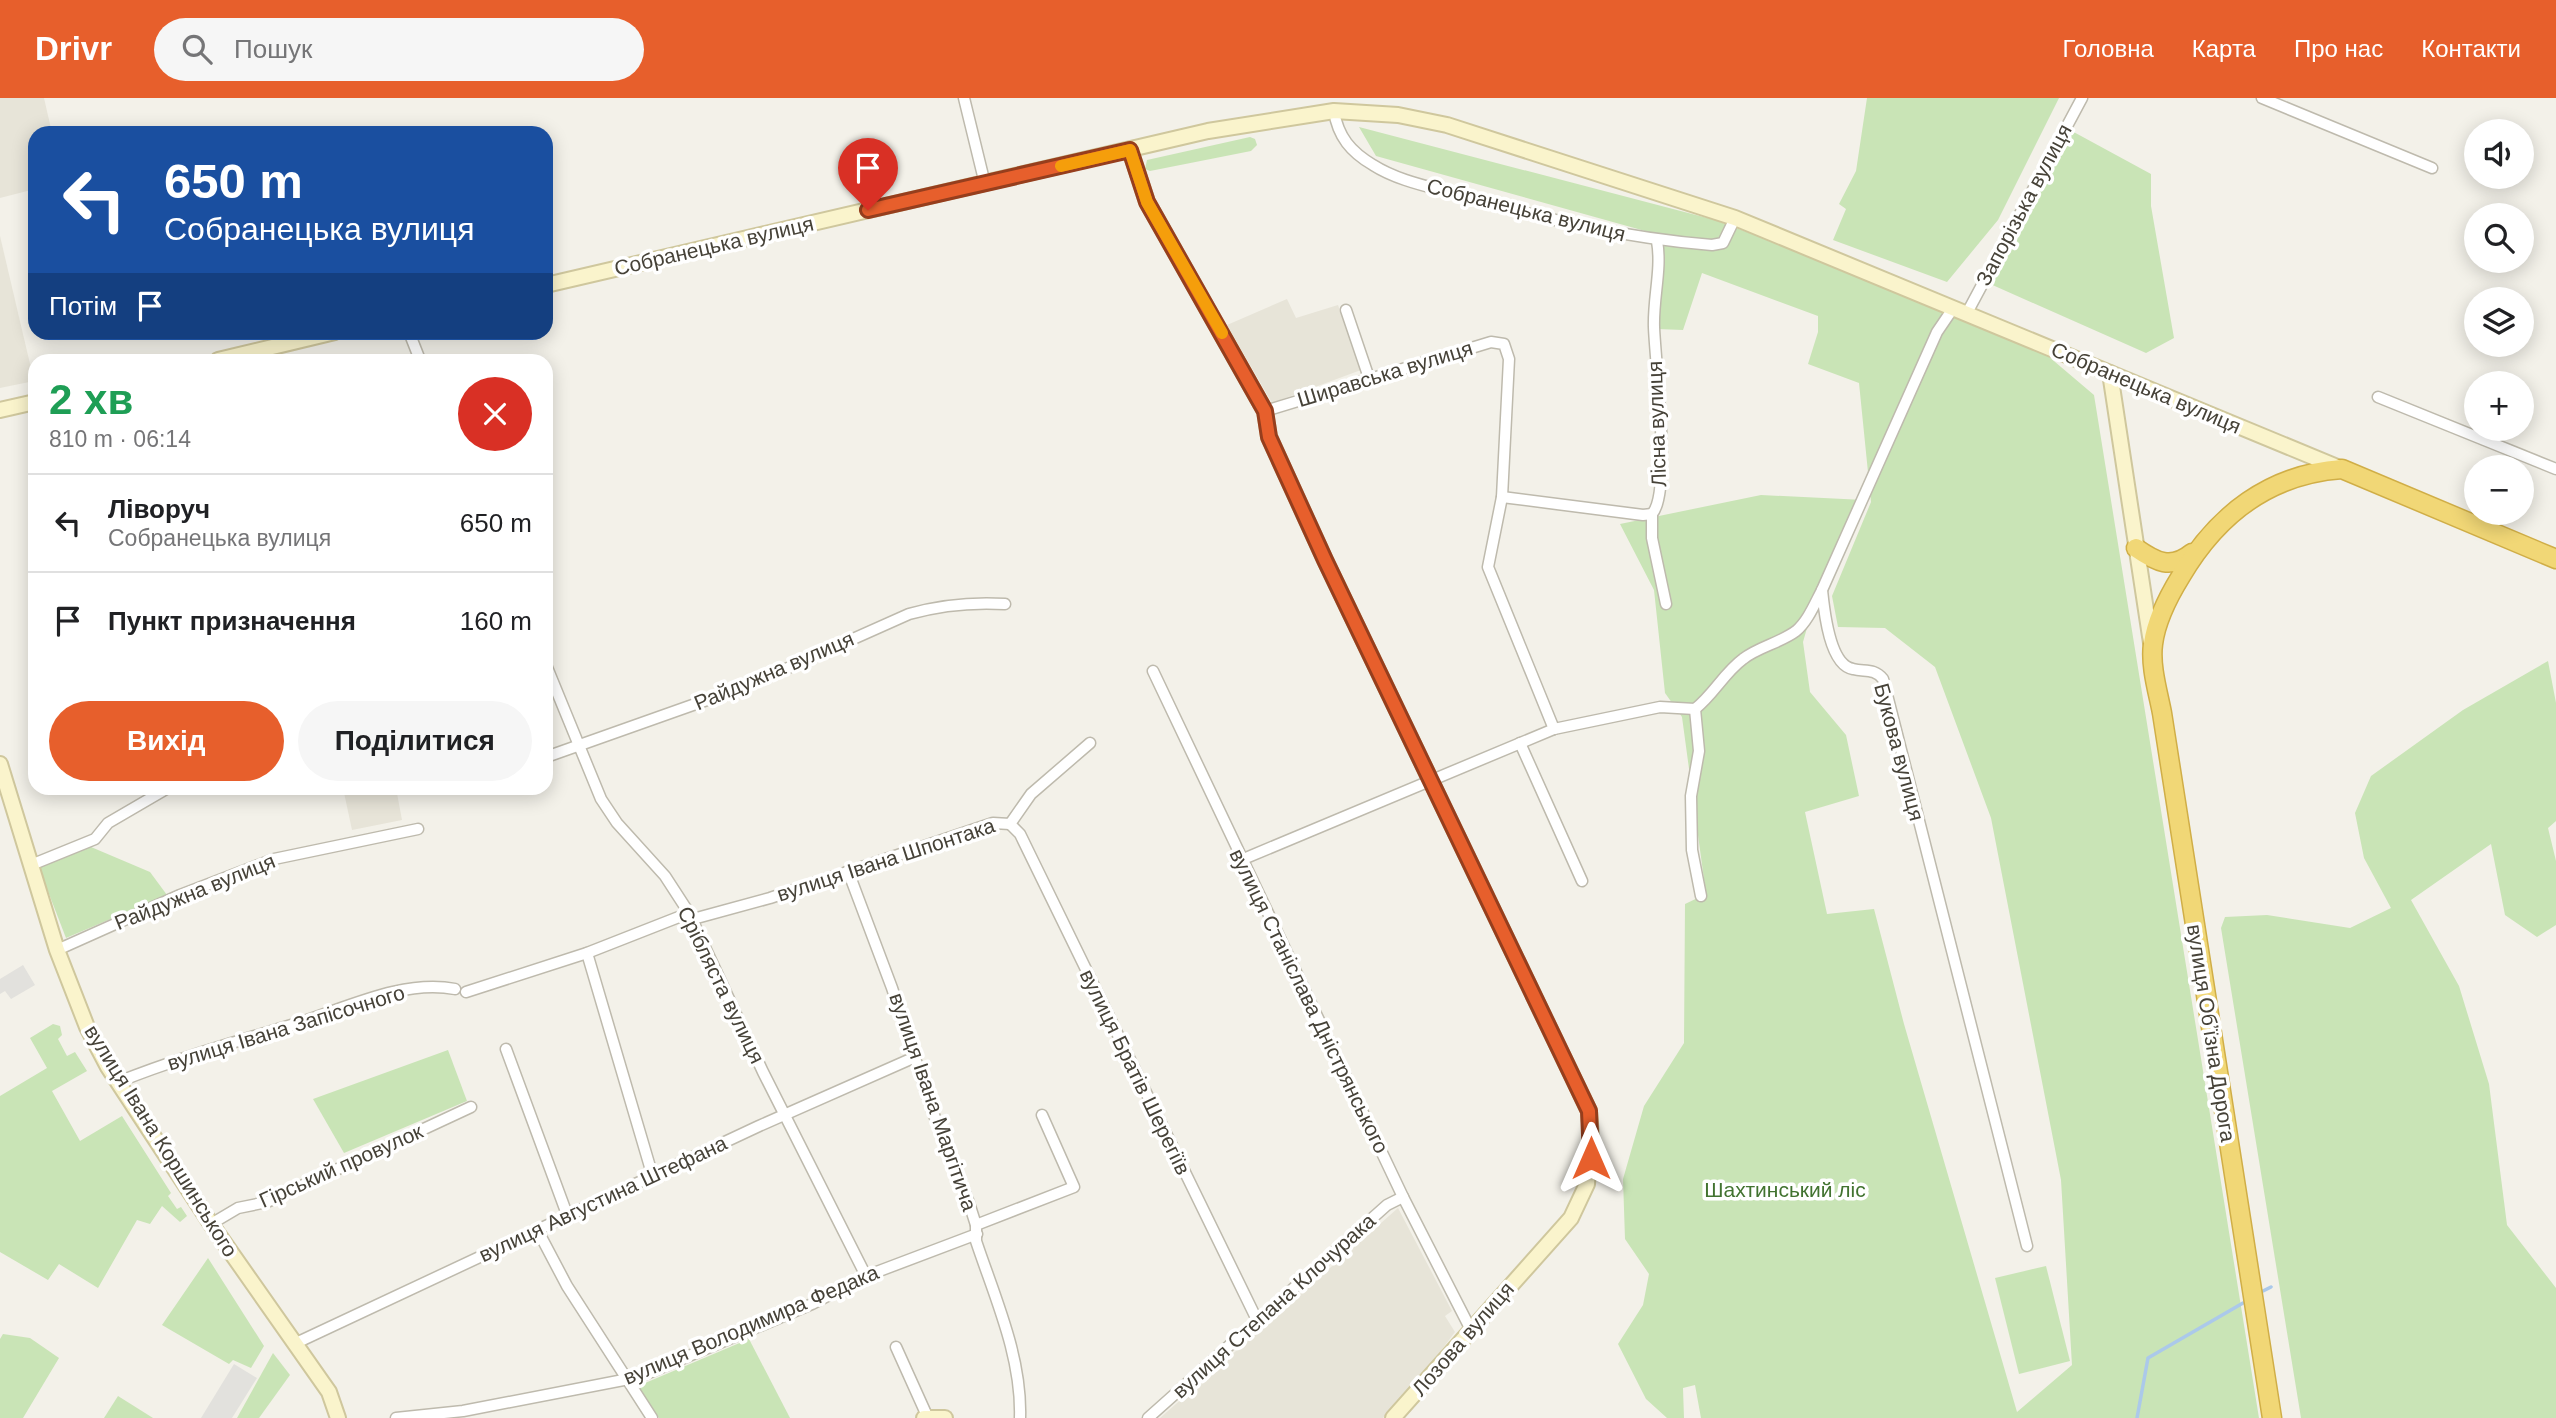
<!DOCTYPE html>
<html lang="uk">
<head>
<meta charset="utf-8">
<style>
  :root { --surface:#fff; --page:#f6f6f6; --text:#202124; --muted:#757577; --line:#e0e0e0; --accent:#e75f2c }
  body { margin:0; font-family:Arial,sans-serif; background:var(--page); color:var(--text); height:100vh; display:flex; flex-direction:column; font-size:26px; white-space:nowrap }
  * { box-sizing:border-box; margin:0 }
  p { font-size:23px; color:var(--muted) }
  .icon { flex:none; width:38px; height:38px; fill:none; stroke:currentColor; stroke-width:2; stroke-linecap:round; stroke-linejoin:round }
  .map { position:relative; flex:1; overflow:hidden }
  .sheet { position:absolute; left:28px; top:256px; width:525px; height:441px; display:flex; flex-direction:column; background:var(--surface); border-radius:21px; box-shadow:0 4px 18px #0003 }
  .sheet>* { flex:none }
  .guide { position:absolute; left:28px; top:28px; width:525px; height:214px; border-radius:21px; box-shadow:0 4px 18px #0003; background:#1a4fa0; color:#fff; overflow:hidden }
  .fabs { position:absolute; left:2464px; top:21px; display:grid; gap:14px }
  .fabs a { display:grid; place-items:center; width:70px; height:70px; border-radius:50%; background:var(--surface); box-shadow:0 4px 18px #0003; font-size:35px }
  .pin { position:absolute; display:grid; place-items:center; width:60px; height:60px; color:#fff; margin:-72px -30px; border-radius:50% 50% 50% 0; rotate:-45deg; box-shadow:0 0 7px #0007 }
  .pin .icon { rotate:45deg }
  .me { position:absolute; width:77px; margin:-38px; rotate:0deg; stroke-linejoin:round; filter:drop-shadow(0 0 5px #0008) }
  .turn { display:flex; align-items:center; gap:24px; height:147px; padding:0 21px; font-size:32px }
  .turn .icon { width:91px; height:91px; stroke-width:2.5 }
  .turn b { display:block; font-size:49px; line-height:60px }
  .then { display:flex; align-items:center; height:66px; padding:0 21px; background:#0003; gap:14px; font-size:26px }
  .round { display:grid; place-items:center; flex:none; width:74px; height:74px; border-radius:37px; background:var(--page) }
  .summary { display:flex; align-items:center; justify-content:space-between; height:119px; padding:0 21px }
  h1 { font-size:42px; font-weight:800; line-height:52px; color:#1e9e55 }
  .button { display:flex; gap:14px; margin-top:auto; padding:14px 21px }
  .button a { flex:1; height:80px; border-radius:42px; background:var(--accent); color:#fff; font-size:28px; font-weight:800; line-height:80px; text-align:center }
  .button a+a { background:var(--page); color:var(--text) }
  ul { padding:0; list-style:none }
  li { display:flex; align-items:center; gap:21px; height:98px; padding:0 21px; border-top:2px solid var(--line) }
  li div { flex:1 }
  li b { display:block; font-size:26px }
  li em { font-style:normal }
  header { display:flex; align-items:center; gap:42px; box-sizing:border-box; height:98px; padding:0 35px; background:var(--accent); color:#fff }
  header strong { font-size:33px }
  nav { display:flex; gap:38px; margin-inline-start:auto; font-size:24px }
  .search { width:490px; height:63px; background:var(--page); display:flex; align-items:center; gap:18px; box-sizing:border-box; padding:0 24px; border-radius:38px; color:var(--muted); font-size:26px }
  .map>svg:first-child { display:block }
</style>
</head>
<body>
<header>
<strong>Drivr</strong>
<div class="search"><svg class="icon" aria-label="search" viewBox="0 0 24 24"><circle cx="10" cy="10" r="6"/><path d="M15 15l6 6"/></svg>Пошук</div>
<nav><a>Головна</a><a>Карта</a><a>Про нас</a><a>Контакти</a></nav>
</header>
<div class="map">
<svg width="2556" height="1320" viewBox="0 0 2556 1320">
  <rect width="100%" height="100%" fill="#f3f1e9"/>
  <g fill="#e7e4d8">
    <polygon points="0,0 44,0 52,35 35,35 35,91 0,100"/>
    <polygon points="0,138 34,283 0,290"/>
    <polygon points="1287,201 1296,220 1338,207 1361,272 1272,305 1227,227"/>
    <polygon points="343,690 396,690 402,722 352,732"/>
    <polygon points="1398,1110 1452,1213 1445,1218 1455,1234 1425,1274 1383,1320 1160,1320"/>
  </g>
  <g fill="#c9e4b6">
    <polygon points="1867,0 2059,0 1998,122 1947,184 1833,142 1846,111 1839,106 1856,73"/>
    <polygon points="1359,29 1715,122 1845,171 2048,258 2094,297 2259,1320 1701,1320 1695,1287 1683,1290 1684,1320 1667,1320 1646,1301 1618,1246 1643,1207 1649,1176 1625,1141 1623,1081 1644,1008 1684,945 1685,806 1706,796 1682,619 1665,595 1654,492 1620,426 1761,397 1864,402 1819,488 1803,544 1810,594 1846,637 1859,698 1805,714 1827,816 1874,811 1904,926 2017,1314 2072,1267 2061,1082 1991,720 1935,569 1885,530 1838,529 1832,498 1871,404 1859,285 1808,266 1818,234 1818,218 1702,175 1683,232 1657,231 1663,138 1376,58"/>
    <polygon points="2070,32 2151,76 2151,108 2174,240 2146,255 1988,185"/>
    <polygon points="1250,39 1255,41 1257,47 1251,53 1150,73 1145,71 1147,62"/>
    <polygon points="2548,563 2556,605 2556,723 2548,730 2556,763 2556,827 2537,839 2505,817 2491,746 2411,802 2459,888 2489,986 2507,1127 2556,1190 2556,1320 2301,1320 2221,830 2225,819 2267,817 2350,830 2391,810 2364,760 2355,715 2371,678 2463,612"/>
    <polygon points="91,749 150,774 167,797 66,840 39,770"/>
    <polygon points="53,926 60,928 62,937 58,941 67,958 75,954 87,973 52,993 80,1043 122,1018 171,1095 168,1098 177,1111 181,1109 187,1118 180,1124 162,1108 150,1126 137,1122 98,1190 59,1166 48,1182 0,1154 0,998 47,970 30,940"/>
    <polygon points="448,952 467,1003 344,1055 313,1001"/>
    <polygon points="208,1160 264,1248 251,1270 233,1262 229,1266 162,1227"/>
    <polygon points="2046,1168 2070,1263 2019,1276 1995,1180"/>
    <polygon points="3,1236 30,1240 59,1260 23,1320 0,1320 0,1241"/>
    <polygon points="749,1241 790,1320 659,1320 638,1288"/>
    <polygon points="273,1255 290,1277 259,1320 237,1320"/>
    <polygon points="118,1298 153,1320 104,1320"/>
  </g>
  <g fill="#e2e1dd">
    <polygon points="23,867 35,887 11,901 5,893 0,896 0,881"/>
    <polygon points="234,1266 257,1280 232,1320 201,1320"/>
  </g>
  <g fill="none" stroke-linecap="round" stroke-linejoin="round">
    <g stroke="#abc9ea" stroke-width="3.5">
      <polyline points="2263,1193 2271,1189"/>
      <polyline points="2137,1320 2148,1260 2243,1205"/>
    </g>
    <defs>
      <g id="street">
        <polyline points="964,0 985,86"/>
        <polyline points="2262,0 2432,70"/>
        <path d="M1334,13C1338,39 1351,54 1373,67C1398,83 1431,89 1459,97C1543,121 1625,140 1712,147L1723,145L1735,120"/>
        <path d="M1657,143C1662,171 1653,199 1654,229C1655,263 1672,394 1652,416V440L1666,506"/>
        <path d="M1954,209L1937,234L1822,492C1824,511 1829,567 1853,571C1865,574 1874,570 1883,581L2027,1148"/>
        <polyline points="1346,212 1369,280"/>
        <polyline points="1967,215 2082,0"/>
        <polyline points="409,234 420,262"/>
        <polyline points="2378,299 2556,371"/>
        <polyline points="1265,313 1491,244 1504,246 1509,261 1502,399 1488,469 1554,631"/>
        <polyline points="1502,399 1643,417 1652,416"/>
        <polyline points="546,567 601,701 617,725 665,778 689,815 763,974 866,1178"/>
        <polyline points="1153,573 1403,1099 1470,1230"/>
        <polyline points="1695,611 1699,653 1691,698 1692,752 1701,798"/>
        <polyline points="1520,645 1582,783"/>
        <path d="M546,659L752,586L909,516C941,507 972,504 1005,506"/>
        <polyline points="1010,726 1020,736 1258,1224"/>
        <path d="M1241,762L1554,631L1660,609L1695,611C1714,596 1724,575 1743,561C1758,549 1780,545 1796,533C1808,523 1815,505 1822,492"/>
        <polyline points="31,767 95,741 108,725 168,690"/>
        <path d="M848,773L892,890L932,1012L969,1105L976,1127V1143C995,1200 1022,1259 1020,1320"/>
        <polyline points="693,821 770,800 993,725 1010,726 1031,696 1090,645"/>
        <polyline points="57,852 180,797 274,761 418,731"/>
        <polyline points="587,855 653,1079"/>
        <polyline points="466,894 587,855 689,815"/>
        <polyline points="506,951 568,1119"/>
        <path d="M118,984C178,960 239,943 301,924C348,909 405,881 455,891"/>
        <polyline points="211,1126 238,1110 267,1104 471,1009"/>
        <polyline points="976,1127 1074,1089 1042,1017"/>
        <polyline points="538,1133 567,1188 652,1320"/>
        <polyline points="294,1246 759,1028 913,960"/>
        <polyline points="896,1249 928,1320"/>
        <polyline points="396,1320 463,1313 639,1279 812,1206 866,1178 977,1136"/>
        <polyline points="1148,1320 1387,1107 1403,1099"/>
      </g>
      <g id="secondary">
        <polyline points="1130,52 1147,104 1265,313 1269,339 1325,462 1589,1013 1591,1037 1587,1086 1571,1120 1393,1320"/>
        <polyline points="546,187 1208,33 1334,13 1398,17 1447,27 1735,120 2342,371"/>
        <polyline points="218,262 335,234"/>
        <polyline points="2110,275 2151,545"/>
        <polyline points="0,312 35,304"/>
        <polyline points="0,666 57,852 87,929 108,969 211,1126 329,1294 338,1320"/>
        <polyline points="924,1320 945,1320"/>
      </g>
      <g id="highway">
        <path d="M2136,450C2156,464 2171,472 2192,455"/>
        <path d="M2272,1320L2162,615C2158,594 2150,568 2153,546C2156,522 2168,499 2181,478C2217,417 2270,376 2342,371L2556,461"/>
      </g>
    </defs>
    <use href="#street" stroke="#bebaad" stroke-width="13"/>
    <use href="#secondary" stroke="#cfc79d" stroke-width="18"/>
    <use href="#highway" stroke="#d0ae47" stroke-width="21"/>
    <use href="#street" stroke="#fff" stroke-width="10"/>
    <use href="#secondary" stroke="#faf4cc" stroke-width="14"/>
    <use href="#highway" stroke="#f1d776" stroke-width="18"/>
  </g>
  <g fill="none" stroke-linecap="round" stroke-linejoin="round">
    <defs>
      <polyline id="route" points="868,112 1130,52 1147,104 1265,313 1269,339 1325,462 1589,1013 1591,1060"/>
    </defs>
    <use href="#route" stroke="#963e1d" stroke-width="18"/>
    <use href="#route" stroke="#e75f2c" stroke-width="12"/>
    <polyline stroke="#f59e0b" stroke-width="12" points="1061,68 1130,52 1147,104 1222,235"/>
  </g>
  <g text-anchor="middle" stroke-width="7" stroke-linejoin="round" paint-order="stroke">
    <g font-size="21" fill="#464238" stroke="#fff">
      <text transform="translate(2024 107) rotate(-62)" y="7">Запорізька вулиця</text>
      <text transform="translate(1526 112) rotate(14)" y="7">Собранецька вулиця</text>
      <text transform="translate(714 148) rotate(-13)" y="7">Собранецька вулиця</text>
      <text transform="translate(1385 276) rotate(-17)" y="7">Ширавська вулиця</text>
      <text transform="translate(2146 290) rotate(23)" y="7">Собранецька вулиця</text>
      <text transform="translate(1657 326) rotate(-92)" y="7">Лісна вулиця</text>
      <text transform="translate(774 573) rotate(-23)" y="7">Райдужна вулиця</text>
      <text transform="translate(1899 654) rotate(75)" y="7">Букова вулиця</text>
      <text transform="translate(886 762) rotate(-18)" y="7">вулиця Івана Шпонтака</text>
      <text transform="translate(195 794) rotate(-22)" y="7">Райдужна вулиця</text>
      <text transform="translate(721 887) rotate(64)" y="7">Срібляста вулиця</text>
      <text transform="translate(1309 903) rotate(64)" y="7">вулиця Станіслава Дністрянського</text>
      <text transform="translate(286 930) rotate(-17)" y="7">вулиця Івана Запісочного</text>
      <text transform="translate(2211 935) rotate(81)" y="7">вулиця Обʼїзна Дорога</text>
      <text transform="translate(1135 974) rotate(64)" y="7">вулиця Братів Шерегіїв</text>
      <text transform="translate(933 1004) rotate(71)" y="7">вулиця Івана Маргітича</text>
      <text transform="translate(161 1043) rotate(58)" y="7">вулиця Івана Коршинського</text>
      <text transform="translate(341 1068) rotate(-24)" y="7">Гірський провулок</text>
      <text transform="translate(603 1101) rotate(-25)" y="7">вулиця Августина Штефана</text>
      <text transform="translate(1274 1208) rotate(-42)" y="7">вулиця Степана Клочурака</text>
      <text transform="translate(751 1227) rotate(-23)" y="7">вулиця Володимира Федака</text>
      <text transform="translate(1463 1241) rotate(-49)" y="7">Лозова вулиця</text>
    </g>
    <g font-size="21" fill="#427330" stroke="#fff">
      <text x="1785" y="1099">Шахтинський ліс</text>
    </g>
  </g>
</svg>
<div class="fabs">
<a><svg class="icon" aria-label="sound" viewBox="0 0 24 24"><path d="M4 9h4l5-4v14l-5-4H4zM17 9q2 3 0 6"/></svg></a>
<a><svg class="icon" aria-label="search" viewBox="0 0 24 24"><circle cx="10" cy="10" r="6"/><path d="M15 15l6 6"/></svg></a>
<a><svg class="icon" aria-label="layers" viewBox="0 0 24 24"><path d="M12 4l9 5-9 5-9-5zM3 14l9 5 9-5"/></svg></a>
<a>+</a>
<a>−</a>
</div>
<div class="pin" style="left:868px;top:112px;background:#d93025"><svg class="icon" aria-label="arrive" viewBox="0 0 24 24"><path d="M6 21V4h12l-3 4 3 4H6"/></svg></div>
<svg class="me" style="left:1591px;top:1060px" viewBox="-20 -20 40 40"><path d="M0-17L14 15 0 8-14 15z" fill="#e75f2c" stroke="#fff" stroke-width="4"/></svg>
<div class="guide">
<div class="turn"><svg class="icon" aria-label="left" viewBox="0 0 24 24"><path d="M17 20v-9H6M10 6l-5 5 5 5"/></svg><div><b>650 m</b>Собранецька вулиця</div></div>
<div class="then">Потім<svg class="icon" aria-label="arrive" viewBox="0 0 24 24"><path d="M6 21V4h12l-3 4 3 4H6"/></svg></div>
</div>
<section class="sheet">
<div class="summary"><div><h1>2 хв</h1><p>810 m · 06:14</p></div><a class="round" style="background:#d93025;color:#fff"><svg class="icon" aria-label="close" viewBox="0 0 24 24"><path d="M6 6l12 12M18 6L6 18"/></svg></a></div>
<ul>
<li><svg class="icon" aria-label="left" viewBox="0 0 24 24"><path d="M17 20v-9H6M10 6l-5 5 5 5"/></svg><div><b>Ліворуч</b><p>Собранецька вулиця</p></div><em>650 m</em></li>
<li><svg class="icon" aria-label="arrive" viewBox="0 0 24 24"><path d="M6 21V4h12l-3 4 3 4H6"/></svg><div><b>Пункт призначення</b></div><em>160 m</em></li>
</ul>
<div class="button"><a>Вихід</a><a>Поділитися</a></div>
</section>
</div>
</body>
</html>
